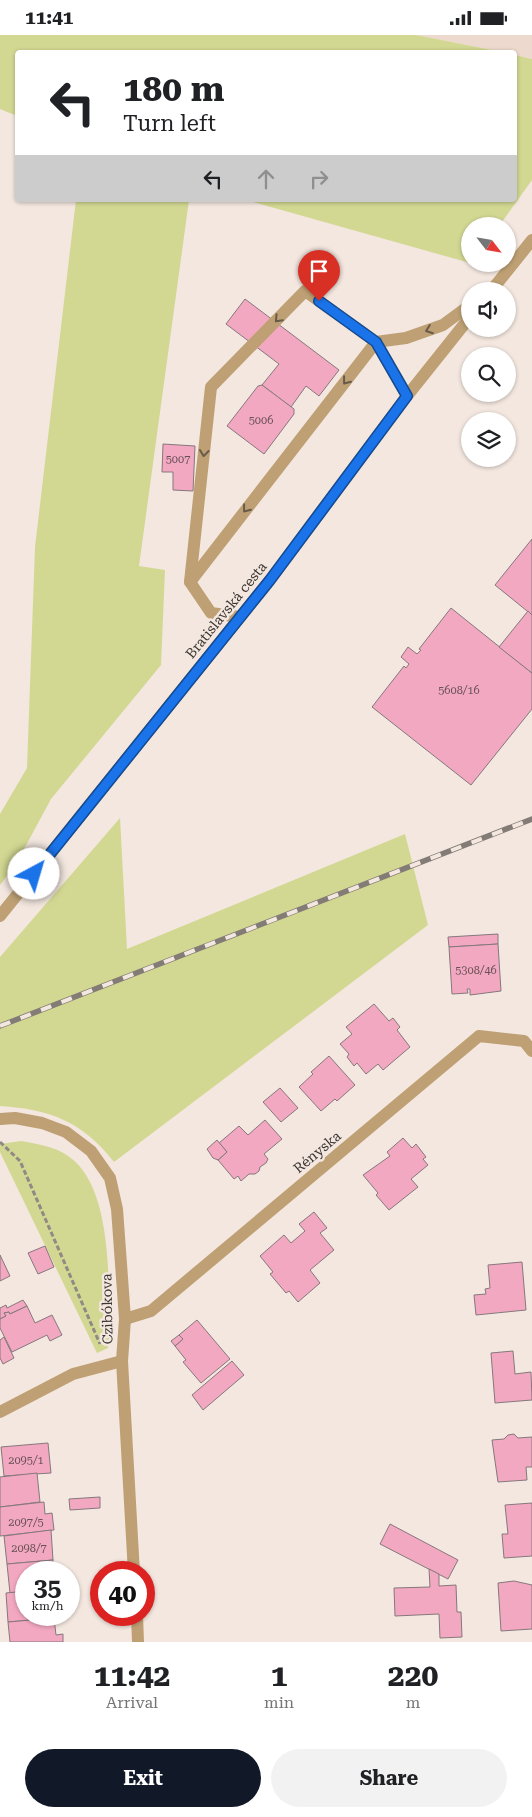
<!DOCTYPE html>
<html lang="en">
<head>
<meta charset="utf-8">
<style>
  :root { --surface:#fff; --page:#f2f2f2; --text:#202124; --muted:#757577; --accent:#111827 }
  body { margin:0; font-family:"Roboto Serif",serif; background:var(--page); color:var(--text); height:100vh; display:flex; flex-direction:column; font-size:19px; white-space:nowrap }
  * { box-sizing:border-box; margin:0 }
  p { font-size:16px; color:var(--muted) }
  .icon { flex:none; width:28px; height:28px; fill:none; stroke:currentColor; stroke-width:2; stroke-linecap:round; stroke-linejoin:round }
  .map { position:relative; height:1607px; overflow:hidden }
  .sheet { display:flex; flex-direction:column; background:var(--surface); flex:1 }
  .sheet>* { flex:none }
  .guide { position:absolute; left:15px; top:15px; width:502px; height:152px; border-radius:5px; box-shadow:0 1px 4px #0004; background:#fff; color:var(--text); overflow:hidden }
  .needle { width:32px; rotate:121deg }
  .fabs { position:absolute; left:461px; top:182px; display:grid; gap:10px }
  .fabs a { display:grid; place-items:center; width:55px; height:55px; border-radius:50%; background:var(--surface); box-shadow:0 1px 4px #0004; font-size:25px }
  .speed { position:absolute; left:15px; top:1526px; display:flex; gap:10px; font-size:25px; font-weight:700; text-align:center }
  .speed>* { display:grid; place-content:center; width:65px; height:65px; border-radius:50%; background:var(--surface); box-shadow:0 1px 4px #0004; line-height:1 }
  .speed small { font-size:12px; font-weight:400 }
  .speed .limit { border:8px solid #d22; background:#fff; color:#111 }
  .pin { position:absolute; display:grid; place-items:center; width:42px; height:42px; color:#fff; margin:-51px -21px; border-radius:50% 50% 50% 0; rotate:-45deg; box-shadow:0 0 5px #0007 }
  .pin .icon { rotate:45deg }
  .me { position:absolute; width:55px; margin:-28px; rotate:39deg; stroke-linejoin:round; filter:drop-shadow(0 0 4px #0008) }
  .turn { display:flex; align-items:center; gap:18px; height:105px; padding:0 25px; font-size:22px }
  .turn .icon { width:65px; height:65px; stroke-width:2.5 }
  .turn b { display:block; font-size:35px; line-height:42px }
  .lanes { display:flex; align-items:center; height:48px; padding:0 25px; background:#0003; justify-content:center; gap:25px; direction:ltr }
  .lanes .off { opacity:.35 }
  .eta { display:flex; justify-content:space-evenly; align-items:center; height:85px; text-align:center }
  .eta b { font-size:30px; font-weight:700; line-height:35px }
  .cta { display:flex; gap:10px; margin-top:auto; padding:10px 25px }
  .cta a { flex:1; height:58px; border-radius:30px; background:var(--accent); color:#fff; font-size:20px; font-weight:700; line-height:58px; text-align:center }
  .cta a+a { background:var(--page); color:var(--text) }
  .status { display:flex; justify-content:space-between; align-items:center; height:35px; padding:0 25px; background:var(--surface); direction:ltr }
  .status svg { height:14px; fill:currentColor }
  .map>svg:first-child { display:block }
</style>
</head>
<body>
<div class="status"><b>11:41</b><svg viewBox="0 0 49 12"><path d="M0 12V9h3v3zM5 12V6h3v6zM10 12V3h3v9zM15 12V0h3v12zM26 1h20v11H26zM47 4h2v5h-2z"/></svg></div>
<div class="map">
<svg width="532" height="1607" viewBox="0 0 532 1607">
  <rect width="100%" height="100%" fill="#f3e7df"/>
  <polygon fill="#edd9cd" points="416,0 532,0 532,24 515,20 515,18 502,17"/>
  <g fill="#d2d892">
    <polygon points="0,0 416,0 502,17 18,18 17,81 0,74"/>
    <polygon points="515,20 532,24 532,145 499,191 470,191 470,228 246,165 515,165"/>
    <polygon points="76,165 189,165 139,531 165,535 161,630 51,764 16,829 0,850 0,779 27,733 35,512"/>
    <path d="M120,783L127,914L405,799L428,890L114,1127C83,1087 50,1074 0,1071V922Z"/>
    <path d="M21,1106C37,1109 54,1111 68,1121C114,1151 108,1253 110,1302L108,1313L97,1318L0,1117V1109Z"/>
  </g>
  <g fill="#f3a8c2" stroke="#85787c">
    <polygon points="245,264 339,335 319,361 306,351 291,372 262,350 279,329 226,289"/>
    <polygon points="262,350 294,374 294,379 264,419 227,391 258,351"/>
    <polygon points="163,409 195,411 193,456 173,455 173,437 162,437"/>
    <polygon points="532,504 532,580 495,550"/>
    <polygon points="451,573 532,638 532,674 471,750 372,672 404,631 406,633 409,629 401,622 408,612 417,619 421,615 419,614"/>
    <polygon points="528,576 532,580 532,638 499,612"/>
    <polygon points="498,899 498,909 449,912 448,902"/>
    <polygon points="498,909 501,956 470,960 470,954 467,954 468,958 452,959 449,912"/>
    <polygon points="374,969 389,986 393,983 400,992 397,995 410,1012 383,1035 378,1029 366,1039 357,1028 354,1031 347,1022 349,1019 340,1009 352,999 346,992"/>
    <polygon points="329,1021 355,1050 337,1066 335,1064 321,1076 299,1052 313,1039 311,1037"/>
    <polygon points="280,1053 298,1073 281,1087 263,1067"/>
    <polygon points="265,1085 282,1104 264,1119 268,1124 266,1128 260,1132 259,1136 255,1139 249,1139 241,1146 238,1141 234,1144 218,1125 227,1117 219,1108 239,1091 248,1100"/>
    <polygon points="403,1103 412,1113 416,1109 426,1122 423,1124 428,1130 411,1144 418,1152 389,1175 376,1160 378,1158 363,1140 390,1121 387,1117"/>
    <polygon points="217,1105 227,1117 218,1125 213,1123 207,1114"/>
    <polygon points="314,1177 327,1193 320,1198 334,1215 310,1235 320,1248 298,1267 289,1256 286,1258 270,1239 273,1237 260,1221 284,1200 291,1208 305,1196 299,1189"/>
    <polygon points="45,1211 54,1232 38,1239 28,1218"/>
    <polygon points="0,1220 10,1241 0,1246"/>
    <polygon points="522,1227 526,1275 476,1280 474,1260 486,1259 485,1254 490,1253 488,1230"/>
    <polygon points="23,1265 27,1271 10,1279 9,1277 4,1278 6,1281 0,1284 0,1273 6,1270 7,1273"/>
    <polygon points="27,1271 35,1288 52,1280 62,1300 50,1306 47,1300 12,1317 0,1293 0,1284 6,1281 4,1278 9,1277 10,1279"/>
    <polygon points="197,1285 230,1324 201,1348 183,1327 186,1325 175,1311 183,1304 179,1300"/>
    <polygon points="179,1300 183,1304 175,1311 171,1306"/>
    <polygon points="4,1302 14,1323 3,1329 0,1323 0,1305"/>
    <polygon points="513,1316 515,1339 531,1337 532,1365 495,1368 491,1318"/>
    <polygon points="232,1326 244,1340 203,1375 192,1360"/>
    <polygon points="514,1399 518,1403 532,1402 532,1432 526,1432 527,1445 498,1447 492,1405 504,1404 508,1400"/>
    <polygon points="48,1408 51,1438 4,1441 1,1412"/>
    <polygon points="37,1438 40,1467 0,1472 0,1442"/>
    <polygon points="100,1462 100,1473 70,1475 69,1464"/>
    <polygon points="44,1467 45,1479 52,1478 54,1495 0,1501 0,1472"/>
    <polygon points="532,1468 532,1521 504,1523 502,1499 508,1499 505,1470"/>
    <polygon points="390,1489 458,1525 448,1544 380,1509"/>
    <polygon points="51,1495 53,1525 7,1529 4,1501"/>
    <polygon points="53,1525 54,1538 26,1538 26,1556 10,1558 7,1529"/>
    <polygon points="429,1534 439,1539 439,1551 456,1550 457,1577 461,1577 462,1602 440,1603 439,1579 395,1581 394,1553 430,1552"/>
    <polygon points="514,1546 532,1550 532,1594 501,1596 498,1548"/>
    <polygon points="26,1556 26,1580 54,1580 54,1583 8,1587 6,1558"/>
    <polygon points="54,1583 56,1600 63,1599 63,1607 10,1607 8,1587"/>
  </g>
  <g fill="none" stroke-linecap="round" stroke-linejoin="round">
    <polyline stroke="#918984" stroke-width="3" stroke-dasharray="5 2.5" stroke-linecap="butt" points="0,1107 20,1126 100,1309"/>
    <g stroke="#bea074" stroke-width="12">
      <polyline points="491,256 532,205"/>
      <polyline points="190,547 376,307 406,303 443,290 470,270"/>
      <polyline points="240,582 211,578 190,547 211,352 305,256 376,307 407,361"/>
      <polyline points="0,881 270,545 407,361 470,282"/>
      <polyline points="0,1084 15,1083 42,1088 66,1097 91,1116 110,1143 117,1174 125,1284 122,1326 134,1538"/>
      <polyline points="125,1284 151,1276 479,1001 524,1006 532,1016"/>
      <polyline points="0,1377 73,1339 122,1326"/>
      <polyline points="137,1580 138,1607"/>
    </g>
    <defs>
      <polyline id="rail" points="0,991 532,784"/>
    </defs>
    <use href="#rail" stroke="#827b76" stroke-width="5.5"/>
    <use href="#rail" stroke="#f3e7df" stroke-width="4" stroke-dasharray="11" stroke-linecap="butt"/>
  </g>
  <defs><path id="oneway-chevron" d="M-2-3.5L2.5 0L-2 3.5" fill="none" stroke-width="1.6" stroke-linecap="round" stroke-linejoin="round" transform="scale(1.25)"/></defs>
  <g stroke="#695b4a">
    <use href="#oneway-chevron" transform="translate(278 284) rotate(134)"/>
    <use href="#oneway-chevron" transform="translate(429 295) rotate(160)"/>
    <use href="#oneway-chevron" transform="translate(346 346) rotate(128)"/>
    <use href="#oneway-chevron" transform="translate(204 418) rotate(96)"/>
    <use href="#oneway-chevron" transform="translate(246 474) rotate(128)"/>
  </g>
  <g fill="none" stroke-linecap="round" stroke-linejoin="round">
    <defs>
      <polyline id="route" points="34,839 270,545 407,361 376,307 319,266"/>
    </defs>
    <use href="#route" stroke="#114b97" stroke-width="12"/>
    <use href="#route" stroke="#1a73e8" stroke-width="9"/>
  </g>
  <g text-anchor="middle" stroke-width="5" stroke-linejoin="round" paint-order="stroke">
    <g font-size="11" fill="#695257">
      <text x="261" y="389">5006</text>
      <text x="178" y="428">5007</text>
      <text x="459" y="659">5608/16</text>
      <text x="476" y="939">5308/46</text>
      <text x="26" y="1429">2095/1</text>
      <text x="26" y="1491">2097/5</text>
      <text x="29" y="1517">2098/7</text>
    </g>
    <g font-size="14" fill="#3b3633" stroke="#f3e7df">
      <text transform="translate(226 575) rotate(-51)" y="5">Bratislavská cesta</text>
      <text transform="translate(317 1117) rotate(-40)" y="5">Rényska</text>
      <text transform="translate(107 1274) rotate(-91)" y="5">Czibókova</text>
    </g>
  </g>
</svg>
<div class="fabs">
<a><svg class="needle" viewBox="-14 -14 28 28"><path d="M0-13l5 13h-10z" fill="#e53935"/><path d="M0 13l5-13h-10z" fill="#757577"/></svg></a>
<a><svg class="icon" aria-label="sound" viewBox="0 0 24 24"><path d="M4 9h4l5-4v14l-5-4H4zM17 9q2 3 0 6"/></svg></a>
<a><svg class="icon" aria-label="search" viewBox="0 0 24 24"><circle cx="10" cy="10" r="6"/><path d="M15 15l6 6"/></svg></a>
<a><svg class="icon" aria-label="layers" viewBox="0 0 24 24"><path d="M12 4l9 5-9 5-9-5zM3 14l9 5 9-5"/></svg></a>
</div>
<div class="speed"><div>35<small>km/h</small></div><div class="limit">40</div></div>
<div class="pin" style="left:319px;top:266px;background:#d93025"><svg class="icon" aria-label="arrive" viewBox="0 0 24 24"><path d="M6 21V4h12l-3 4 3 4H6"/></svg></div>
<svg class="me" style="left:34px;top:839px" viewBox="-20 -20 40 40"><circle r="19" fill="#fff"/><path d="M0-13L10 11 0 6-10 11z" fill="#1a73e8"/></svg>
<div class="guide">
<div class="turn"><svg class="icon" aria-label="left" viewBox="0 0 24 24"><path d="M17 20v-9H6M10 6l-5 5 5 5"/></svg><div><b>180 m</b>Turn left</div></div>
<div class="lanes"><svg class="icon" aria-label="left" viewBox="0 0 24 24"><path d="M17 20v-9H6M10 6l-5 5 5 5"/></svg><svg class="icon off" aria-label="ahead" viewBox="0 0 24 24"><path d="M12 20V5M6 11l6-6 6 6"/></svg><svg class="icon off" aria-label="right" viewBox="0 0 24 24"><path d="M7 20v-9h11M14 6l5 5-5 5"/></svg></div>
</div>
</div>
<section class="sheet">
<div class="eta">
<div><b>11:42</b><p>Arrival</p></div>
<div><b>1</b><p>min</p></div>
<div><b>220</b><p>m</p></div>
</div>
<div class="cta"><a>Exit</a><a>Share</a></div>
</section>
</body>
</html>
